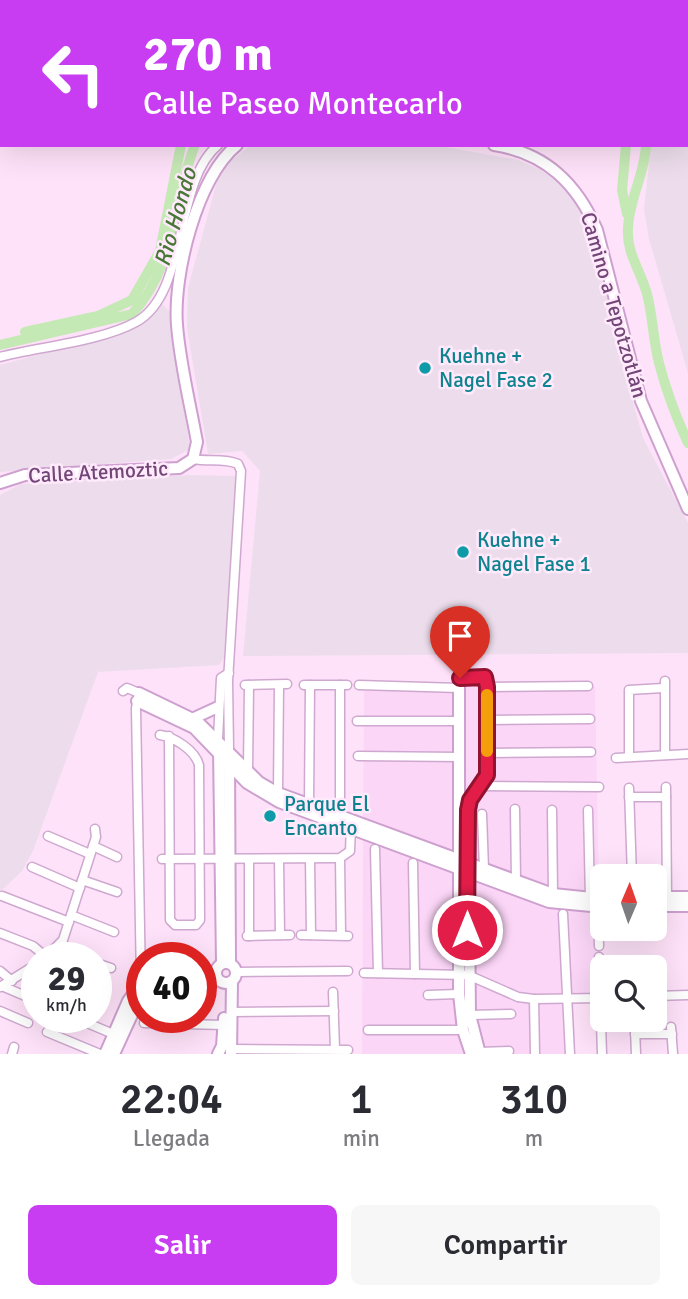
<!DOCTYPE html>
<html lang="es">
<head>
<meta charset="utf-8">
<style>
  :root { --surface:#fff; --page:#f7f7f7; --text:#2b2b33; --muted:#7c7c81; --accent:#c93df2 }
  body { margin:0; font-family:Signika,sans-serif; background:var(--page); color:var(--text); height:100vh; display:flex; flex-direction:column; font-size:26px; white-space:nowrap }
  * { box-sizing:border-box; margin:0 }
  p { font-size:23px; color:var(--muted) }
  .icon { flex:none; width:38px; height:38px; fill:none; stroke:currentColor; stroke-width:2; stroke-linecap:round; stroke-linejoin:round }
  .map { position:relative; height:1054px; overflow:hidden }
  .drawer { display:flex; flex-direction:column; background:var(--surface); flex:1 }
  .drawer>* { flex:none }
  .banner { position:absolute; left:0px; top:0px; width:690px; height:147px; box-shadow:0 7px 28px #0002; background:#c93df2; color:#fff; overflow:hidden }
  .needle { width:46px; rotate:2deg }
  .controls { position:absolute; left:590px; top:864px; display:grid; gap:14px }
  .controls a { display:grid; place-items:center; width:77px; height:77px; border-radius:10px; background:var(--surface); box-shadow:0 7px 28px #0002; font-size:35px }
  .speed { position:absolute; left:21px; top:942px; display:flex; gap:14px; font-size:35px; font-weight:700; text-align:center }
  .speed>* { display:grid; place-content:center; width:91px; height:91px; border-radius:50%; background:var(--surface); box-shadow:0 7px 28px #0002; line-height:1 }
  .speed small { font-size:18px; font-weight:400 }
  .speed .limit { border:10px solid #d22; background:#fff; color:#111 }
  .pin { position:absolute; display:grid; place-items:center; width:60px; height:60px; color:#fff; margin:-72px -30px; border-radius:50% 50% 50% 0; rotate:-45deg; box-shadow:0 0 7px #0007 }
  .pin .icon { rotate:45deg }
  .me { position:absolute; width:77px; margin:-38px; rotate:0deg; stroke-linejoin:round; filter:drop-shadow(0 0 5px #0008) }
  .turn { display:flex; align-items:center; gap:24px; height:147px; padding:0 28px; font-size:32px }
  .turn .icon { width:91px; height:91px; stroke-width:2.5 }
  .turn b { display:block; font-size:49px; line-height:60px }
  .eta { display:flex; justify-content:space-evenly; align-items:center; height:119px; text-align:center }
  .eta b { font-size:42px; font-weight:600; line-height:49px }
  .action { display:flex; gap:14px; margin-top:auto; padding:14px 28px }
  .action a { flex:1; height:80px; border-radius:10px; background:var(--accent); color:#fff; font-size:28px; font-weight:600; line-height:80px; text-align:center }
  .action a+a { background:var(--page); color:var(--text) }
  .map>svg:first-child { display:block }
</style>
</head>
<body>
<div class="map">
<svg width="688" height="1054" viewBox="0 0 688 1054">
  <rect width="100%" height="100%" fill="#fee2f9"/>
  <polygon fill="#fbd6f7" points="364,686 595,687 601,998 569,1000 572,1054 362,1054"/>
  <g fill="#edddec">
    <polygon points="688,24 688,373 649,239 644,209 651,145 688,145"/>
    <polygon points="251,145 433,145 518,160 541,170 572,193 586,219 600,264 614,334 643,438 688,523 688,653 243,656 260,471 242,451 208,454 187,328 188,288 217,181 229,162"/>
    <polygon points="161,303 170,312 190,449 171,459 0,472 0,365 130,330 149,319"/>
    <polygon points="188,475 236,476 224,658 219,665 98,672 33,851 22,871 0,892 0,495 21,484"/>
  </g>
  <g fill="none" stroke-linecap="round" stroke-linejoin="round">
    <g stroke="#c5e9b5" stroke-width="10">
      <polyline points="677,2 678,0"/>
      <polyline points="626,145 622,190 627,214"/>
      <path d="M646,145C645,174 629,199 628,228C626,253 641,271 647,294C653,317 653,340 659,363C666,390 676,417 688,443"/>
      <polyline points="25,332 98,316 132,300 160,251 181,145"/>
      <path d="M0,345L132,314C178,263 171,205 195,145"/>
    </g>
    <defs>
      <g id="street">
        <polyline points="688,2 688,1"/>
        <path d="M0,357C39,347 102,341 136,322C189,293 173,182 218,145"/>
        <path d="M193,459C208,462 225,458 238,464L241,471L228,681L229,749"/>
        <polyline points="665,681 665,755"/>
        <polyline points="245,685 287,684"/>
        <polyline points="304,685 347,685"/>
        <polyline points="340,685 340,815"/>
        <polyline points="359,685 459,688"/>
        <polyline points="487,687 588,686"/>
        <polyline points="123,691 127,688 139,693 136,708 141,982"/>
        <polyline points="487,720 590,719"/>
        <polyline points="357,721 459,721"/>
        <path d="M160,735C174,737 195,750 199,765L200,920L196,925H175L170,920L169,736"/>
        <polyline points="218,739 221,678 229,673"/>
        <polyline points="487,753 591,752"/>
        <polyline points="358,756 460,757"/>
        <polyline points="629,756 629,690 663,688"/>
        <polyline points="616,758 688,754"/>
        <polyline points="248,771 249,685"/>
        <polyline points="480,786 599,787"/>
        <polyline points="666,787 667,897"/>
        <polyline points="629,788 632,877"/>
        <polyline points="278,793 279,685"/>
        <polyline points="629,797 666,797"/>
        <polyline points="309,804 310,685"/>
        <polyline points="515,809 516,881"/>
        <polyline points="552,810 553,894"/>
        <polyline points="588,810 590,899"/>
        <polyline points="482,814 484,869"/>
        <polyline points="48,836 90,854"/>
        <polyline points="93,846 117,857"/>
        <polyline points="375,849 378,973"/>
        <polyline points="340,858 341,935"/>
        <polyline points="162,859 340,858 350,851 351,826"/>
        <polyline points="249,859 249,936"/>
        <polyline points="279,859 280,935"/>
        <polyline points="310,859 311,935"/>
        <polyline points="413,863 415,974"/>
        <polyline points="32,867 80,888"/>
        <polyline points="82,880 117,892"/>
        <polyline points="2,896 69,922"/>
        <polyline points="598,907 599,946"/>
        <polyline points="563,914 570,1054"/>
        <polyline points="71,915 114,932"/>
        <polyline points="0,933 33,946 46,957"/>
        <polyline points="301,935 348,936"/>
        <polyline points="247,936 290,935"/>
        <polyline points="57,947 82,957"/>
        <polyline points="46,957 63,940 96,837 95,829"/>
        <polyline points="599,957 602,1054"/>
        <polyline points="96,963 111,968"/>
        <polyline points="0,971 12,981"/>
        <polyline points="236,972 348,971"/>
        <polyline points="364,973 468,975 518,997 534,999 602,998"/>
        <polyline points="2,986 37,1001"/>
        <polyline points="0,987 37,964"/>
        <polyline points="333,992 335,1049"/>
        <polyline points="428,995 459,994"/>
        <polyline points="654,996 688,995"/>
        <polyline points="534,999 535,1054"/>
        <polyline points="96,1001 98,1002"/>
        <polyline points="0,1011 28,1023"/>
        <polyline points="231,1012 334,1011"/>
        <polyline points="470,1015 511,1014"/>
        <polyline points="73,1017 118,1036"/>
        <polyline points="144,1023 224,1025"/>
        <polyline points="671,1027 673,1054"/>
        <polyline points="635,1028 636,1054"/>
        <polyline points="368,1030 463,1030"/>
        <polyline points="47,1032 100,1054"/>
        <polyline points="635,1034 672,1034"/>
        <polyline points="231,1049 348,1050"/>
        <polyline points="479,1052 509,1051"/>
        <polyline points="12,1054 14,1047"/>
      </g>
      <g id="secondary">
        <polyline points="645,0 659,2"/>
        <polyline points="485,2 485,0"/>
        <polyline points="577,2 585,0"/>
        <polyline points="0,28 2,29"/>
        <polyline points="0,41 2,42"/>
        <path d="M494,145C546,153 577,184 597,230L641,401L688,509"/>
        <path d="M0,483L25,475L179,468L193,459L197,442C190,403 180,364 177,325C173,275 197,177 237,145"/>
        <polyline points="139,693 197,721 259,782 278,793 553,894 602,899"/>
        <polyline points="137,701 194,728 247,783 279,802 549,902 602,907"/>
        <polyline points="194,718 218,707"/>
        <polyline points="219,749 222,963"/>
        <polyline points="229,759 230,963"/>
        <polyline points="654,897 688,897"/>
        <polyline points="654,906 688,906"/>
        <circle cx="226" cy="973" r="10"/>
        <polyline points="201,977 216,977"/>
        <polyline points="105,1054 128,1001 142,981"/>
        <polyline points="114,1054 142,993"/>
        <polyline points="218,1054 222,1046 224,1018"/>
        <polyline points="231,1054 232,982"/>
        <polyline points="471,1054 463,1030 459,994 459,682 463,676 481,676 486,679 487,687 488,767 487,775 470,800 468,810 470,1015 480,1054"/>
      </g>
    </defs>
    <use href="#street" stroke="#cfa8cf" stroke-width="11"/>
    <use href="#secondary" stroke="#cea0cf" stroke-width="14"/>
    <use href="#street" stroke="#fff" stroke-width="8"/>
    <use href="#secondary" stroke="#fff" stroke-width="10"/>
  </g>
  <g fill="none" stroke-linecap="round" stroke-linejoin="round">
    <defs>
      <polyline id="route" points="460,678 485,677 487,687 487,775 470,800 468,810 467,930"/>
    </defs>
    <use href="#route" stroke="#92132f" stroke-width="18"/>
    <use href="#route" stroke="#e11d48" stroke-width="12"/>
    <polyline stroke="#f59e0b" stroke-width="12" points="487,695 487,751"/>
  </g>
  <g fill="#0f9aa8" stroke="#ffeafc" stroke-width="2.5">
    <circle cx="425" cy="368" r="7"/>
    <circle cx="463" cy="552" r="7"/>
    <circle cx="270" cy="816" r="7"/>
  </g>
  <g text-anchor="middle" stroke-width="5" stroke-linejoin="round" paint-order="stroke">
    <g font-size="21" fill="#734678" stroke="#ffeafc">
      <text transform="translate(614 305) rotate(74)" y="7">Camino a Tepotzotlán</text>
      <text transform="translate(98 472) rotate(-3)" y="7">Calle Atemoztic</text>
    </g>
    <g font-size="21" fill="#0d838f" stroke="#ffeafc" text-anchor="start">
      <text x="439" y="363">Kuehne +<tspan x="439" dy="24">Nagel Fase 2</tspan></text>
      <text x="477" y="547">Kuehne +<tspan x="477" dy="24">Nagel Fase 1</tspan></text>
      <text x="284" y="811">Parque El<tspan x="284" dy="24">Encanto</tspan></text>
    </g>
    <g font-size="23" font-style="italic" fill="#487736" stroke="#ffeafc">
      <text transform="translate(175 217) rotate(-74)" y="8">Rio Hondo</text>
    </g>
  </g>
</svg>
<div class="controls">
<a><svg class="needle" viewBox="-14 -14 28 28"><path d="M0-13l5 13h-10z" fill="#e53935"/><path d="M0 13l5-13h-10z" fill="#7c7c81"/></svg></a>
<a><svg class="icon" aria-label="search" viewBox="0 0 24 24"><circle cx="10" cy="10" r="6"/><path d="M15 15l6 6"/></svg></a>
</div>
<div class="speed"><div>29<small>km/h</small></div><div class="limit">40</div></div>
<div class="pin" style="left:460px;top:678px;background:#d93025"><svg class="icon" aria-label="arrive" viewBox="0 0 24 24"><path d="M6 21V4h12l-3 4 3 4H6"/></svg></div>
<svg class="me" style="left:467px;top:930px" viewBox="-20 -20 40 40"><circle r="17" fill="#e11d48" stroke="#fff" stroke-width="3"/><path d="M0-11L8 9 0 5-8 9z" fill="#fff"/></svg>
<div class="banner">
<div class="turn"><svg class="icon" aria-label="left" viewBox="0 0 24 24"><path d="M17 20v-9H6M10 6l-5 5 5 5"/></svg><div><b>270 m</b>Calle Paseo Montecarlo</div></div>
</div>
</div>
<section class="drawer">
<div class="eta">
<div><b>22:04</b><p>Llegada</p></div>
<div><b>1</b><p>min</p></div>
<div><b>310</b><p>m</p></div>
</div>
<div class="action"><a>Salir</a><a>Compartir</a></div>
</section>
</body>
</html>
